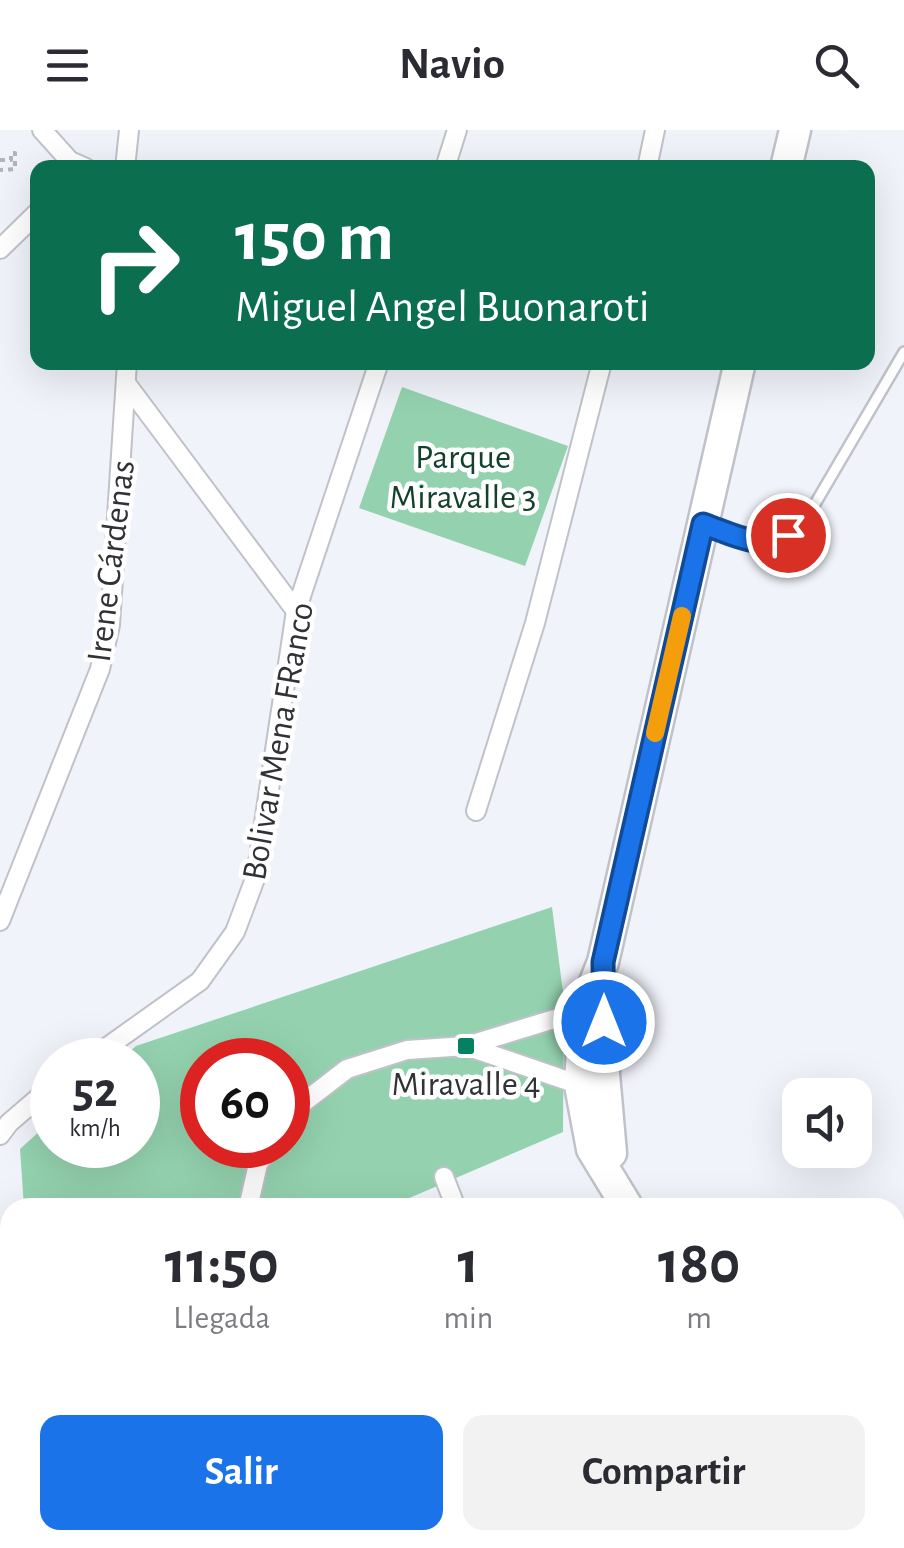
<!DOCTYPE html>
<html lang="es">
<head>
<meta charset="utf-8">
<style>
  :root { --surface:#fff; --page:#f2f2f3; --text:#2b2b33; --muted:#7c7c81; --accent:#1a73e8 }
  body { margin:0; font-family:"Alegreya Sans",sans-serif; background:var(--page); color:var(--text); height:100vh; display:flex; flex-direction:column; font-size:38px; white-space:nowrap }
  * { box-sizing:border-box; margin:0 }
  p { font-size:32px; color:var(--muted) }
  .icon { flex:none; width:55px; height:55px; fill:none; stroke:currentColor; stroke-width:2; stroke-linecap:round; stroke-linejoin:round }
  .map { position:relative; flex:1; overflow:hidden }
  .sheet { position:absolute; left:0px; top:1068px; width:905px; height:352px; display:flex; flex-direction:column; background:var(--surface); border-radius:30px 30px 0 0; box-shadow:0 10px 40px #0002 }
  .sheet>* { flex:none }
  .hud { position:absolute; left:30px; top:30px; width:845px; height:210px; border-radius:20px; box-shadow:0 10px 40px #0002; background:#0b6e4f; color:#fff; overflow:hidden }
  .controls { position:absolute; left:782px; top:948px; display:grid; gap:20px }
  .controls a { display:grid; place-items:center; width:90px; height:90px; border-radius:20px; background:var(--surface); box-shadow:0 10px 40px #0002; font-size:50px }
  .speed { position:absolute; left:30px; top:908px; display:flex; gap:20px; font-size:50px; font-weight:700; text-align:center }
  .speed>* { display:grid; place-content:center; width:130px; height:130px; border-radius:50%; background:var(--surface); box-shadow:0 10px 40px #0002; line-height:1 }
  .speed small { font-size:25px; font-weight:400 }
  .speed .limit { border:15px solid #d22; background:#fff; color:#111 }
  .pin { position:absolute; display:grid; place-items:center; width:85px; height:85px; color:#fff; margin:-42px; border:5px solid #fff; border-radius:50%; box-shadow:0 2px 10px #0007 }
  .me { position:absolute; width:110px; margin:-55px; rotate:0deg; stroke-linejoin:round; filter:drop-shadow(0 0 8px #0008) }
  .turn { display:flex; align-items:center; gap:35px; height:210px; padding:0 40px; font-size:45px }
  .turn .icon { width:130px; height:130px; stroke-width:2.5 }
  .turn b { display:block; font-size:70px; line-height:85px }
  .eta { display:flex; justify-content:space-evenly; align-items:center; height:170px; text-align:center }
  .eta b { font-size:60px; font-weight:700; line-height:70px }
  .cta { display:flex; gap:20px; margin-top:auto; padding:20px 40px }
  .cta a { flex:1; height:115px; border-radius:20px; background:var(--accent); color:#fff; font-size:40px; font-weight:700; line-height:115px; text-align:center }
  .cta a+a { background:var(--page); color:var(--text) }
  header { display:flex; justify-content:space-between; align-items:center; height:130px; padding:0 40px; background:var(--surface); font-size:45px; font-weight:700 }
  .map>svg:first-child { display:block }
</style>
</head>
<body>
<header><svg class="icon" aria-label="menu" viewBox="0 0 24 24"><path d="M4 6h16M4 12h16M4 18h16"/></svg>Navio<svg class="icon" aria-label="search" viewBox="0 0 24 24"><circle cx="10" cy="10" r="6"/><path d="M15 15l6 6"/></svg></header>
<div class="map">
<svg width="904" height="1418" viewBox="0 0 904 1418">
  <rect width="100%" height="100%" fill="#f1f3fa"/>
  <g fill="#94d2af" fill-rule="evenodd">
    <polygon points="402,257 568,316 525,436 359,378"/>
    <path d="M552,777L564,870L563,1002L386,1078L24,1077L20,1019L52,990V1015H138V930H120L136,916ZM202,930H288V1015H202Z"/>
  </g>
  <g fill="none" stroke-linecap="round" stroke-linejoin="round">
    <defs>
      <polyline id="service" points="708,396 757,413 774,413 805,391 904,222"/>
      <g id="minor">
        <polyline points="42,0 70,31 86,38"/>
        <polyline points="125,38 129,0"/>
        <polyline points="445,38 457,0"/>
        <polyline points="647,38 655,0"/>
        <polyline points="0,119 38,82"/>
        <polyline points="128,256 296,481"/>
        <polyline points="476,681 535,493 602,232"/>
        <polyline points="0,791 100,539 110,495 127,232"/>
        <polyline points="466,916 580,955"/>
        <polyline points="89,930 200,851 235,802 256,746 296,481 379,232"/>
        <polyline points="288,990 295,979 347,939 407,920 466,916 584,880"/>
        <polyline points="0,1005 9,993 52,956"/>
        <polyline points="444,1047 456,1078"/>
        <polyline points="248,1078 258,1034 271,1015"/>
        <polyline points="0,1198 10,1214"/>
        <polyline points="108,1410 111,1418"/>
        <polyline points="607,1410 611,1418"/>
        <polyline points="323,1418 323,1410"/>
      </g>
      <g id="primary">
        <polyline points="786,38 795,0"/>
        <polyline points="603,855 604,944 611,1023"/>
        <polyline points="628,1078 592,1019 580,955 584,880 603,832 740,232"/>
        <polyline points="895,1396 904,1416"/>
      </g>
    </defs>
    <use href="#service" stroke="#c0c2c9" stroke-width="14"/>
    <use href="#minor" stroke="#c0c2c9" stroke-width="22"/>
    <use href="#primary" stroke="#c0c2c9" stroke-width="35"/>
    <polyline stroke="#b2b4ba" stroke-width="4" stroke-dasharray="5 5" stroke-linecap="butt" points="0,30 11,30 11,23 15,23 15,39 0,40"/>
    <use href="#service" stroke="#fff" stroke-width="9"/>
    <use href="#minor" stroke="#fff" stroke-width="18"/>
    <use href="#primary" stroke="#fff" stroke-width="30"/>
  </g>
  <g fill="none" stroke-linecap="round" stroke-linejoin="round">
    <defs>
      <path id="route" d="M604,892L603,832L703,394C732,404 760,421 788,405"/>
    </defs>
    <use href="#route" stroke="#114b97" stroke-width="25"/>
    <use href="#route" stroke="#1a73e8" stroke-width="18"/>
    <polyline stroke="#f59e0b" stroke-width="18" points="655,603 682,486"/>
  </g>
  <rect fill="#048160" stroke="#fff" stroke-width="4" x="456" y="906" width="20" height="20" rx="5"/>
  <g text-anchor="middle" stroke-width="9" stroke-linejoin="round" paint-order="stroke">
    <g font-size="35" fill="#14412c" stroke="#fff">
      <text x="463" y="338">Parque<tspan x="463" dy="40">Miravalle 3</tspan></text>
    </g>
    <g font-size="35" fill="#313235" stroke="#fff">
      <text transform="translate(110 431) rotate(-83)" y="12">Irene Cárdenas</text>
      <text transform="translate(277 611) rotate(-80)" y="12">Bolivar Mena FRanco</text>
    </g>
    <g font-size="35" fill="#313235" stroke="#fff">
      <text x="466" y="965">Miravalle 4</text>
    </g>
  </g>
</svg>
<div class="controls">
<a><svg class="icon" aria-label="sound" viewBox="0 0 24 24"><path d="M4 9h4l5-4v14l-5-4H4zM17 9q2 3 0 6"/></svg></a>
</div>
<div class="speed"><div>52<small>km/h</small></div><div class="limit">60</div></div>
<div class="pin" style="left:788px;top:405px;background:#d93025"><svg class="icon" aria-label="arrive" viewBox="0 0 24 24"><path d="M6 21V4h12l-3 4 3 4H6"/></svg></div>
<svg class="me" style="left:604px;top:892px" viewBox="-20 -20 40 40"><circle r="17" fill="#1a73e8" stroke="#fff" stroke-width="3"/><path d="M0-11L8 9 0 5-8 9z" fill="#fff"/></svg>
<div class="hud">
<div class="turn"><svg class="icon" aria-label="right" viewBox="0 0 24 24"><path d="M7 20v-9h11M14 6l5 5-5 5"/></svg><div><b>150 m</b>Miguel Angel Buonaroti</div></div>
</div>
<section class="sheet">
<div class="eta">
<div><b>11:50</b><p>Llegada</p></div>
<div><b>1</b><p>min</p></div>
<div><b>180</b><p>m</p></div>
</div>
<div class="cta"><a>Salir</a><a>Compartir</a></div>
</section>
</div>
</body>
</html>
